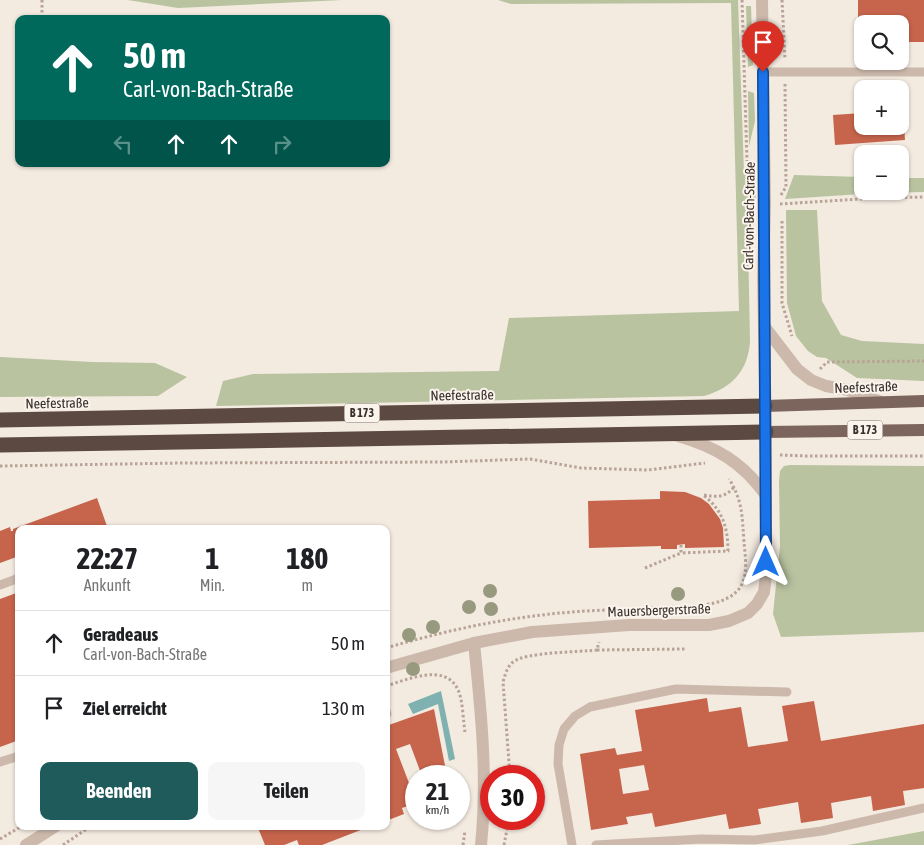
<!DOCTYPE html>
<html lang="de">
<head>
<meta charset="utf-8">
<style>
  :root { --surface:#fff; --page:#f6f6f6; --text:#202124; --muted:#757577; --line:#e0e0e0; --accent:#205b5c }
  body { margin:0; font-family:"Asap Condensed",sans-serif; background:var(--page); color:var(--text); height:100vh; display:flex; flex-direction:column; font-size:19px; white-space:nowrap }
  * { box-sizing:border-box; margin:0 }
  p { font-size:16px; color:var(--muted) }
  .icon { flex:none; width:28px; height:28px; fill:none; stroke:currentColor; stroke-width:2; stroke-linecap:round; stroke-linejoin:round }
  .map { position:relative; flex:1; overflow:hidden }
  .side { position:absolute; left:15px; top:525px; width:375px; height:305px; display:flex; flex-direction:column; background:var(--surface); border-radius:10px; box-shadow:0 1px 4px #0004 }
  .side>* { flex:none }
  .banner { position:absolute; left:15px; top:15px; width:375px; height:152px; border-radius:10px; box-shadow:0 1px 4px #0004; background:#00695c; color:#fff; overflow:hidden }
  .buttons { position:absolute; left:854px; top:15px; display:grid; gap:10px }
  .buttons a { display:grid; place-items:center; width:55px; height:55px; border-radius:10px; background:var(--surface); box-shadow:0 1px 4px #0004; font-size:25px }
  .speed { position:absolute; left:405px; top:765px; display:flex; gap:10px; font-size:25px; font-weight:700; text-align:center }
  .speed>* { display:grid; place-content:center; width:65px; height:65px; border-radius:50%; background:var(--surface); box-shadow:0 1px 4px #0004; line-height:1 }
  .speed small { font-size:12px; font-weight:400 }
  .speed .limit { border:8px solid #d22; background:#fff; color:#111 }
  .pin { position:absolute; display:grid; place-items:center; width:42px; height:42px; color:#fff; margin:-51px -21px; border-radius:50% 50% 50% 0; rotate:-45deg; box-shadow:0 0 5px #0007 }
  .pin .icon { rotate:45deg }
  .me { position:absolute; width:55px; margin:-28px; rotate:0deg; stroke-linejoin:round; filter:drop-shadow(0 0 4px #0008) }
  .turn { display:flex; align-items:center; gap:18px; height:105px; padding:0 25px; font-size:22px }
  .turn .icon { width:65px; height:65px; stroke-width:2.5 }
  .turn b { display:block; font-size:35px; line-height:42px }
  .lanes { display:flex; align-items:center; height:48px; padding:0 25px; background:#0003; justify-content:center; gap:25px; direction:ltr }
  .lanes .off { opacity:.35 }
  .eta { display:flex; justify-content:space-evenly; align-items:center; height:85px; text-align:center }
  .eta b { font-size:30px; font-weight:700; line-height:35px }
  .cta { display:flex; gap:10px; margin-top:auto; padding:10px 25px }
  .cta a { flex:1; height:58px; border-radius:10px; background:var(--accent); color:#fff; font-size:20px; font-weight:700; line-height:58px; text-align:center }
  .cta a+a { background:var(--page); color:var(--text) }
  ul { padding:0; list-style:none }
  li { display:flex; align-items:center; gap:15px; height:65px; padding:0 25px; border-top:1px solid var(--line) }
  li div { flex:1 }
  li b { display:block; font-size:19px }
  li em { font-style:normal }
  .map>svg:first-child { display:block }
</style>
</head>
<body>
<div class="map">
<svg width="924" height="845" viewBox="0 0 924 845">
  <rect width="100%" height="100%" fill="#f3eae0"/>
  <g fill="#b9c3a0">
    <polygon points="128,0 342,0 178,8"/>
    <path d="M498,0H738L744,173L755,174L756,196L748,240L750,341C748,371 732,388 704,396L216,406L223,381L253,374L499,371L509,318L739,311L731,3L511,4Z"/>
    <polygon points="746,6 751,6 753,65 748,67"/>
    <polygon points="748,91 754,93 755,121 749,146"/>
    <polygon points="794,175 862,177 862,191 900,191 900,178 924,178 924,192 877,193 785,199"/>
    <polygon points="786,210 817,210 822,301 841,335 862,341 924,344 924,381 857,378 826,358 817,357 808,351 796,336 787,303"/>
    <polygon points="0,357 92,362 155,363 187,377 158,396 0,397"/>
    <polygon points="790,465 924,466 924,632 781,637 773,614 780,546 779,481 780,471 784,466"/>
    <polygon points="924,831 924,845 848,845"/>
  </g>
  <polygon fill="#7fb1b1" points="441,691 455,759 449,761 438,704 413,714 408,704"/>
  <g fill="#c6644c" fill-rule="evenodd">
    <polygon points="858,0 924,0 924,42 900,42 900,24 862,24 862,42 858,42"/>
    <polygon points="900,110 903,110 905,140 835,145 833,115 862,113 862,126 900,126"/>
    <polygon points="660,491 685,492 701,498 709,504 720,519 723,528 724,547 685,548 685,544 677,545 677,549 661,549 661,546 589,548 588,501 660,499"/>
    <polygon points="97,498 108,529 19,529 19,556 0,563 0,531 10,527 11,531 13,531 13,529"/>
    <polygon points="19,592 19,740 0,747 0,599"/>
    <path d="M707,698L709,712L741,707L748,747L788,741L782,706L814,701L821,741L924,724V788L903,791L905,805L873,811L871,796L831,803L833,818L801,823L798,802L758,809L761,824L729,829L726,814L655,827L652,813L626,817L628,824L591,830L580,754L615,748L617,755L642,751L635,710ZM644,765L649,790L623,794L619,769Z"/>
    <polygon points="434,709 447,776 422,776 410,744 396,749 409,783 416,781 416,803 402,808 404,814 386,821 386,731 388,731 386,726"/>
    <polygon points="264,826 277,826 279,830 288,826 371,826 322,845 299,845 297,840 284,845 265,845 258,828"/>
  </g>
  <g fill="none" stroke-linecap="round" stroke-linejoin="round">
    <g stroke="#b8a396" stroke-width="3" stroke-dasharray="2.5 2.5" stroke-linecap="butt">
      <polyline points="42,0 42,14"/>
      <polyline points="742,0 747,161"/>
      <polyline points="782,0 785,59"/>
      <polyline points="781,195 786,187 785,83"/>
      <polyline points="780,204 877,198 924,197"/>
      <polyline points="782,221 782,303 792,336"/>
      <polyline points="820,369 827,362 924,361"/>
      <polyline points="780,455 807,456 924,456"/>
      <polyline points="0,466 180,463 443,462 530,459 581,468 648,470 705,463"/>
      <path d="M704,495C717,497 725,498 734,487"/>
      <path d="M681,545V553L728,551C728,527 722,509 703,495"/>
      <polyline points="645,568 681,553"/>
      <path d="M652,608C677,606 729,611 742,584C748,572 745,555 744,542C742,517 743,501 729,479"/>
      <path d="M386,648C461,626 529,613 606,610"/>
      <polyline points="597,650 685,649"/>
      <path d="M386,686C406,680 446,662 458,690C463,700 463,721 465,732"/>
      <path d="M510,776L503,682C505,675 507,667 513,662C525,652 580,652 597,650L599,642"/>
      <polyline points="0,839 22,826"/>
      <polyline points="63,845 91,826"/>
      <polyline points="463,845 465,831"/>
      <polyline points="504,845 509,819"/>
    </g>
    <g stroke="#ccb9ac" stroke-width="9">
      <polyline points="763,72 924,72"/>
      <polyline points="0,585 19,578"/>
      <polyline points="386,711 387,714"/>
      <polyline points="0,762 19,756"/>
      <polyline points="572,845 558,764 559,745 564,729 575,716 590,707 676,689 787,692"/>
      <polyline points="596,845 701,839 755,840 822,831 924,808"/>
    </g>
    <g stroke="#ccb9ac" stroke-width="12">
      <polyline points="764,326 797,369 811,380 826,386 848,390 881,402"/>
      <path d="M678,436C716,447 742,462 765,494"/>
      <path d="M474,643C481,711 488,776 481,845"/>
      <polyline points="386,668 474,643 532,632 629,625 709,625 729,621 748,613 757,604 764,592 766,576 766,432 763,278 765,205 762,0"/>
      <polyline points="26,845 56,826"/>
    </g>
    <g stroke="#7c655c" stroke-width="12">
      <polyline points="765,406 924,401"/>
      <polyline points="766,432 924,430"/>
    </g>
    <g stroke="#5b4942" stroke-width="15">
      <polyline points="0,420 765,406"/>
      <polyline points="0,445 766,432"/>
    </g>
  </g>
  <g fill="#979a7e">
    <circle cx="490" cy="591" r="7"/>
    <circle cx="678" cy="594" r="7"/>
    <circle cx="469" cy="607" r="7"/>
    <circle cx="491" cy="609" r="7"/>
    <circle cx="433" cy="627" r="7"/>
    <circle cx="409" cy="635" r="7"/>
    <circle cx="413" cy="669" r="7"/>
  </g>
  <g fill="none" stroke-linecap="round" stroke-linejoin="round">
    <defs>
      <polyline id="route" points="763,72 766,562"/>
    </defs>
    <use href="#route" stroke="#114b97" stroke-width="12"/>
    <use href="#route" stroke="#1a73e8" stroke-width="9"/>
  </g>
  <g text-anchor="middle" stroke-width="4" stroke-linejoin="round" paint-order="stroke">
    <g fill="#fbf4ed" stroke="#746a65" stroke-width="1">
      <rect x="344.5" y="403.5" width="35" height="19" rx="4"/>
      <rect x="847.5" y="420.5" width="35" height="19" rx="4"/>
    </g>
    <g font-size="12" font-weight="bold" fill="#3a2f2b">
      <text x="362" y="417">B 173</text>
      <text x="865" y="434">B 173</text>
    </g>
    <g font-size="14" fill="#3a2f2b" stroke="#fbf4ed">
      <text transform="translate(749 216) rotate(-89)" y="5">Carl-von-Bach-Straße</text>
      <text transform="translate(866 387) rotate(-2)" y="5">Neefestraße</text>
      <text transform="translate(462 395) rotate(-1)" y="5">Neefestraße</text>
      <text transform="translate(57 403) rotate(-1)" y="5">Neefestraße</text>
      <text transform="translate(659 610) rotate(-2)" y="5">Mauersbergerstraße</text>
    </g>
  </g>
</svg>
<div class="buttons">
<a><svg class="icon" aria-label="search" viewBox="0 0 24 24"><circle cx="10" cy="10" r="6"/><path d="M15 15l6 6"/></svg></a>
<a>+</a>
<a>−</a>
</div>
<div class="speed"><div>21<small>km/h</small></div><div class="limit">30</div></div>
<div class="pin" style="left:763px;top:72px;background:#d93025"><svg class="icon" aria-label="arrive" viewBox="0 0 24 24"><path d="M6 21V4h12l-3 4 3 4H6"/></svg></div>
<svg class="me" style="left:766px;top:562px" viewBox="-20 -20 40 40"><path d="M0-17L14 15 0 8-14 15z" fill="#1a73e8" stroke="#fff" stroke-width="4"/></svg>
<div class="banner">
<div class="turn"><svg class="icon" aria-label="ahead" viewBox="0 0 24 24"><path d="M12 20V5M6 11l6-6 6 6"/></svg><div><b>50 m</b>Carl-von-Bach-Straße</div></div>
<div class="lanes"><svg class="icon off" aria-label="left" viewBox="0 0 24 24"><path d="M17 20v-9H6M10 6l-5 5 5 5"/></svg><svg class="icon" aria-label="ahead" viewBox="0 0 24 24"><path d="M12 20V5M6 11l6-6 6 6"/></svg><svg class="icon" aria-label="ahead" viewBox="0 0 24 24"><path d="M12 20V5M6 11l6-6 6 6"/></svg><svg class="icon off" aria-label="right" viewBox="0 0 24 24"><path d="M7 20v-9h11M14 6l5 5-5 5"/></svg></div>
</div>
<section class="side">
<div class="eta">
<div><b>22:27</b><p>Ankunft</p></div>
<div><b>1</b><p>Min.</p></div>
<div><b>180</b><p>m</p></div>
</div>
<ul>
<li><svg class="icon" aria-label="ahead" viewBox="0 0 24 24"><path d="M12 20V5M6 11l6-6 6 6"/></svg><div><b>Geradeaus</b><p>Carl-von-Bach-Straße</p></div><em>50 m</em></li>
<li><svg class="icon" aria-label="arrive" viewBox="0 0 24 24"><path d="M6 21V4h12l-3 4 3 4H6"/></svg><div><b>Ziel erreicht</b></div><em>130 m</em></li>
</ul>
<div class="cta"><a>Beenden</a><a>Teilen</a></div>
</section>
</div>
</body>
</html>
